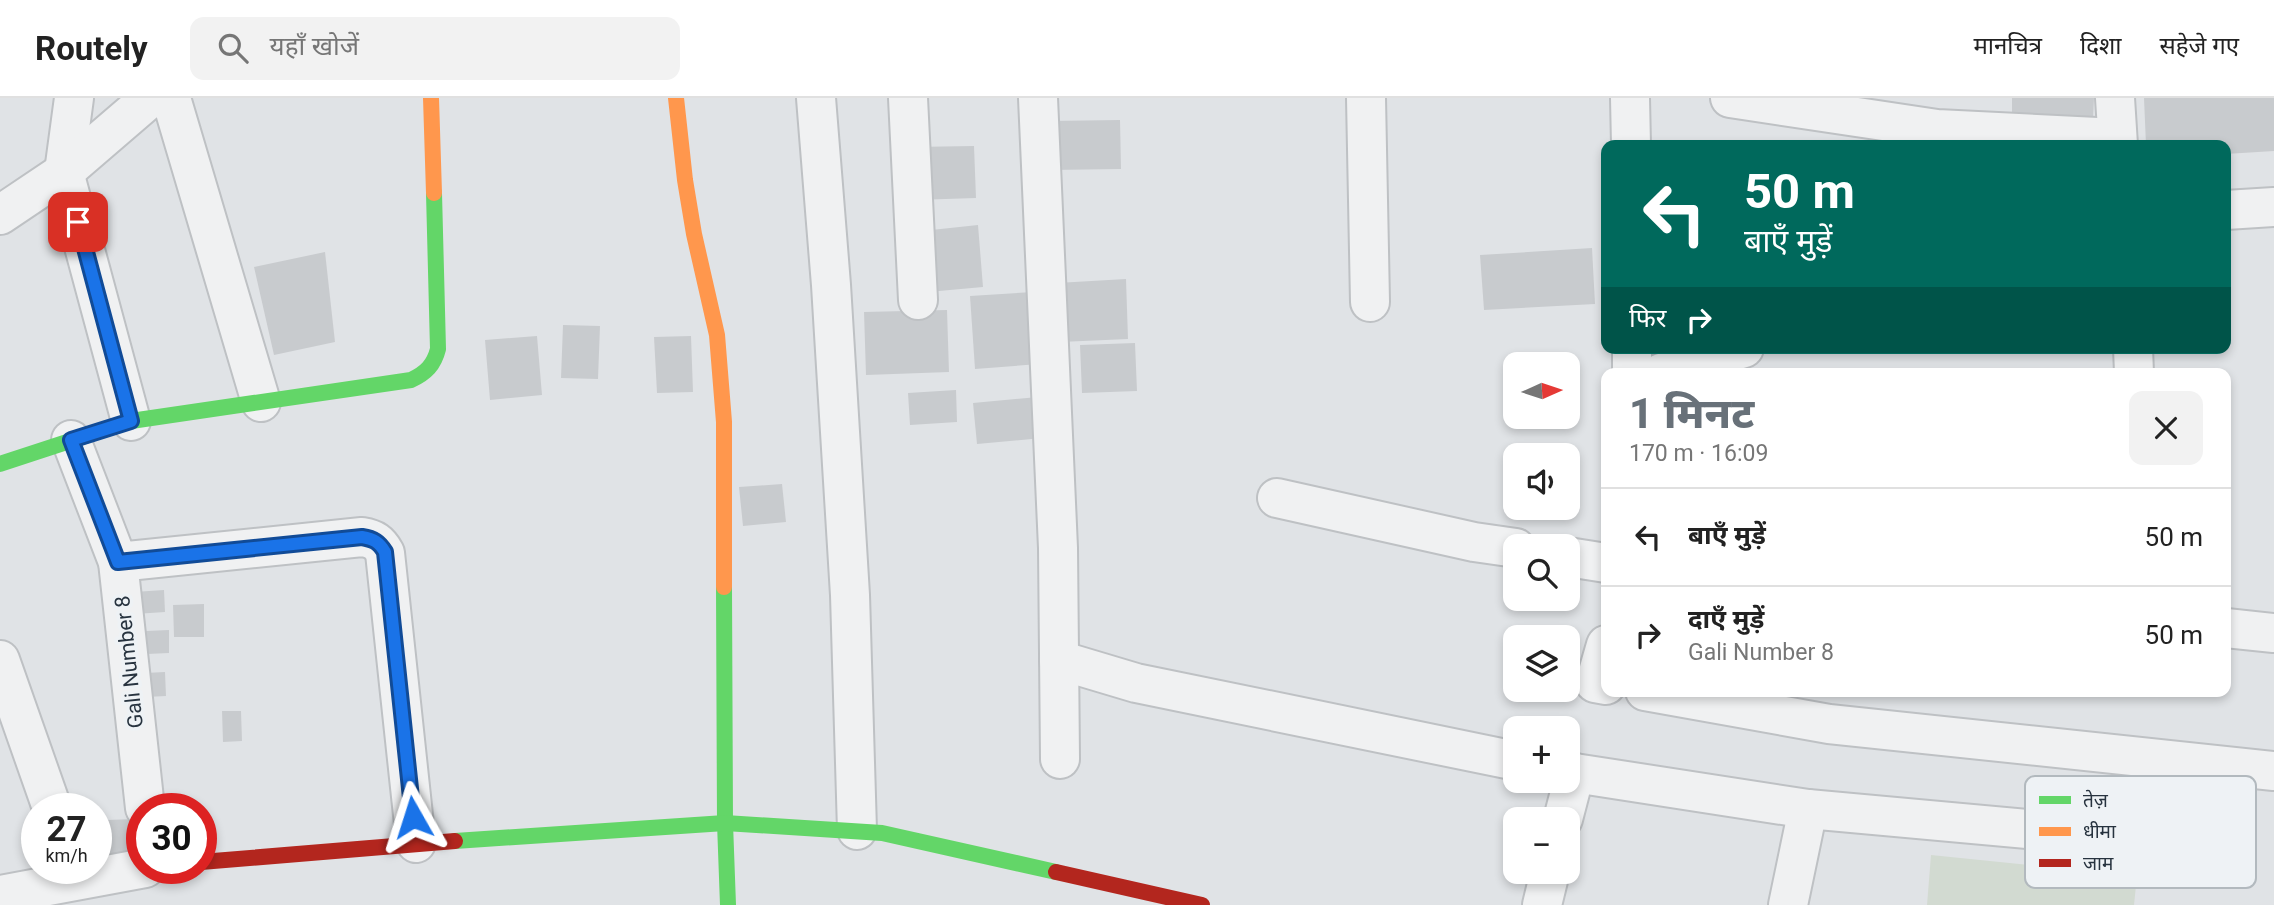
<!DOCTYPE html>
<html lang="hi">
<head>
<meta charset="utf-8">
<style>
  :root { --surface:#fff; --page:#f2f2f2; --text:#222; --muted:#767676; --line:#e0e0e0; --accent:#687179 }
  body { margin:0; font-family:Roboto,"Noto Sans Devanagari",sans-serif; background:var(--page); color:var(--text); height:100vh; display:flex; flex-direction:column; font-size:26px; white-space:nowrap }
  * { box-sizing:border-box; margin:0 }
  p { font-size:23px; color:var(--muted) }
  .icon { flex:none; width:38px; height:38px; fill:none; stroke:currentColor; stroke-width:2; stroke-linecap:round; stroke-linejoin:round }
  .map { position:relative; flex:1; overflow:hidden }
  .side { position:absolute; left:1601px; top:270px; width:630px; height:329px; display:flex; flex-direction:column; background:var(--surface); border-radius:14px; box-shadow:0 4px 10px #0003 }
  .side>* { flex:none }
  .hud { position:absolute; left:1601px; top:42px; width:630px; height:214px; border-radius:14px; box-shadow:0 4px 10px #0003; background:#00695c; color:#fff; overflow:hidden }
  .needle { width:46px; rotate:87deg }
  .buttons { position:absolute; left:1503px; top:254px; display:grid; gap:14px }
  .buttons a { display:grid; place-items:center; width:77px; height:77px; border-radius:14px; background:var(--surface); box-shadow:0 4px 10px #0003; font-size:35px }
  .speed { position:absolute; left:21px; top:695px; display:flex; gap:14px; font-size:35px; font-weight:700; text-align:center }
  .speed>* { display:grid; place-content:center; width:91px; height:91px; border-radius:50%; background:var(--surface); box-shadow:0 4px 10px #0003; line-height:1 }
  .speed small { font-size:18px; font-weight:400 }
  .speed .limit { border:10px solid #d22; background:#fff; color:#111 }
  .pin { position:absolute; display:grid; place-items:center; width:60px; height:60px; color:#fff; margin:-30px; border-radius:14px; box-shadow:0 4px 10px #0006 }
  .me { position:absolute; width:77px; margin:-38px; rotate:354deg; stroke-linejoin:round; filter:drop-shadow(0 0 5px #0008) }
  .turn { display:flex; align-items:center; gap:24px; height:147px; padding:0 28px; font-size:32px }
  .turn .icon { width:91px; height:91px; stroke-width:2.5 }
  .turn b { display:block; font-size:49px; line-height:60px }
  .then { display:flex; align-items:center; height:66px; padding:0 28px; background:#0003; gap:14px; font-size:26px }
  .round { display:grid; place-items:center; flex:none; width:74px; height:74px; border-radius:14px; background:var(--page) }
  .headline { display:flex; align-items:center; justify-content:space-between; height:119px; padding:0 28px }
  h1 { font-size:42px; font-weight:800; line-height:52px; color:var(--accent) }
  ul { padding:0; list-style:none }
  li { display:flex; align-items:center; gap:21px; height:98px; padding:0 28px; border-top:2px solid var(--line) }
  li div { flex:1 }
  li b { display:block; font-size:26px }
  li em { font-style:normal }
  header { display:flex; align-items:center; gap:42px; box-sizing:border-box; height:98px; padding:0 35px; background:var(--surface); border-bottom:2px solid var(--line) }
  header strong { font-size:33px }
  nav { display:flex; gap:38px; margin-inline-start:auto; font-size:24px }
  .search { width:490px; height:63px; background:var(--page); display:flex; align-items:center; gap:18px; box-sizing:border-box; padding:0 24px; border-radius:14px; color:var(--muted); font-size:26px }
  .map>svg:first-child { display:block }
</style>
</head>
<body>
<header>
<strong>Routely</strong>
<div class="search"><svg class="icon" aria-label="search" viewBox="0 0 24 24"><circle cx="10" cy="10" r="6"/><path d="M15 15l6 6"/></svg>यहाँ खोजें</div>
<nav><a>मानचित्र</a><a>दिशा</a><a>सहेजे गए</a></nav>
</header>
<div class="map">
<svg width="2274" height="807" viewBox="0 0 2274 807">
  <rect width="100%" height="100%" fill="#e0e3e6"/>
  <polygon fill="#d2dad1" points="1931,757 2137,778 2134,807 1927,807"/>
  <g fill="#c8cbce">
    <polygon points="2012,0 2094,0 2093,21 2012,17"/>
    <polygon points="2144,0 2274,0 2274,53 2226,56 2226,47 2146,47"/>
    <polygon points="1120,22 1121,71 1050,72 1049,23"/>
    <polygon points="974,48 976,100 915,102 913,49"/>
    <polygon points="978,127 983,189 928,194 922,133"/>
    <polygon points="1592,150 1595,206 1484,212 1480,157"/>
    <polygon points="325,154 335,244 274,257 254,169"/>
    <polygon points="1126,181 1128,241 1060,244 1057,185"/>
    <polygon points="1033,194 1039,266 975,271 970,198"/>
    <polygon points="947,212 949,274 866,277 864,214"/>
    <polygon points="563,227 600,228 598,281 561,280"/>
    <polygon points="537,238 542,297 490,302 485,242"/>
    <polygon points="691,238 693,294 657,295 654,239"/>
    <polygon points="1135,245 1137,293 1082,295 1080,247"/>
    <polygon points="956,292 957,324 910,327 908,295"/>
    <polygon points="1038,299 1042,340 977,346 973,305"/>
    <polygon points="782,386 786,424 743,428 739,389"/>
    <polygon points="164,492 165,514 135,516 134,494"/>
    <polygon points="204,506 204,539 174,539 173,507"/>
    <polygon points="169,532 169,555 147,556 146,533"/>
    <polygon points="165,574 166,598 146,599 145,575"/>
    <polygon points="222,613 241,613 242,643 223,644"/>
    <polygon points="135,721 137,759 109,760 107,722"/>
  </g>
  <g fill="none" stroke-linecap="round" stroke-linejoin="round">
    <defs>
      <g id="street">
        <polyline points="74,0 64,74 131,323"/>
        <polyline points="171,0 261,304"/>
        <polyline points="816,0 831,187 850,497 857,732"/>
        <polyline points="908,0 918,202"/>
        <polyline points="1038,0 1058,450 1060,661"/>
        <polyline points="1366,0 1370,204"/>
        <polyline points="1630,0 1631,47"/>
        <polyline points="1730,0 1937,31 2117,40"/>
        <polyline points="2115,0 2118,47"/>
        <polyline points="2226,112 2274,109"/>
        <polyline points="0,117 64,74 150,0"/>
        <polyline points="1632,250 1632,275"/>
        <polyline points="2133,250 2134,275"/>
        <polyline points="1661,275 1744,250"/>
        <polyline points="71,342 118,464 145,710"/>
        <polyline points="1277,400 1474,444 1516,450"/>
        <polyline points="1568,459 1606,465"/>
        <path d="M118,464L362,439C374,441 379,444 385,455L416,745"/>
        <polyline points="2226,530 2274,535"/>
        <polyline points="1606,547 1595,585 1606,587"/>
        <polyline points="0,562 52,710"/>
        <polyline points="1059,562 1136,585 1516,663"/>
        <polyline points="1645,593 1829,626 2274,673"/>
        <polyline points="1568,674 1808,711 2158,743"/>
        <polyline points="1563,721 1575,675"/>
        <polyline points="0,797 145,770"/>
        <polyline points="1542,807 1550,774"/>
        <polyline points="1788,807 1808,711"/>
      </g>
    </defs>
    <use href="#street" stroke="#bec1c4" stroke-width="42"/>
    <use href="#street" stroke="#f0f1f2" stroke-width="38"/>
    <g stroke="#63d668" stroke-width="16">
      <path d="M0,366L131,323L411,282C426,275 434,267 438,251L434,95"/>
      <polyline points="724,489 725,725 728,807"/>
      <polyline points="455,743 725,725 882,735 1056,774"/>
    </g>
    <g stroke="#ff974d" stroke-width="16">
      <polyline points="431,0 434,95"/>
      <polyline points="676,0 685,82 694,136 717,237 724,324 724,489"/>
    </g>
    <g stroke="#b3261e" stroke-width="16">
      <polyline points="201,764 455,743"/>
      <polyline points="1056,774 1202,807"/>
    </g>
  </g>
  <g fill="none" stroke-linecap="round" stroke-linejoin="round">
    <defs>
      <path id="route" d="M78,124L131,323L71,342L118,464L362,439C374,441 379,444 385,454L413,719"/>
    </defs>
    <use href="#route" stroke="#114b97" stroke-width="18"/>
    <use href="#route" stroke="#1a73e8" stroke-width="12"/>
  </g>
  <g text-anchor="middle" stroke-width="7" stroke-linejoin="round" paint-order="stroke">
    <g font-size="21" fill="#27333f" stroke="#eef2f5">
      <text transform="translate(129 564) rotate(-96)" y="7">Gali Number 8</text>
    </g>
  </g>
  <rect x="2025" y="678" width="231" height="112" rx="10" fill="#eef2f5" stroke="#b2b9be" stroke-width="2"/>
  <rect x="2039" y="698" width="32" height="8" fill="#63d668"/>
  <rect x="2039" y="729" width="32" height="9" fill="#ff974d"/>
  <rect x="2039" y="761" width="32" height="8" fill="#b3261e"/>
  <g font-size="19" fill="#27333f">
    <text x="2083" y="709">तेज़</text>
    <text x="2083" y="740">धीमा</text>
    <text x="2083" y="772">जाम</text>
  </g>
</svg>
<div class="buttons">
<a><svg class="needle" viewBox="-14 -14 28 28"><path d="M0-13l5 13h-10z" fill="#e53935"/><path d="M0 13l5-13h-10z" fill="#767676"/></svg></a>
<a><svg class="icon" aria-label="sound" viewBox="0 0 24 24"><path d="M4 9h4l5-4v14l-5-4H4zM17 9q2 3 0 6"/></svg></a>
<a><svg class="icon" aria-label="search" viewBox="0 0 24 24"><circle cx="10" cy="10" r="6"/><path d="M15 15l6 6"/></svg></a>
<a><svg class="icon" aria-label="layers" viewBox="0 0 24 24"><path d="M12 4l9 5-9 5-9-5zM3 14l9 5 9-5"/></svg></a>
<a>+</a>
<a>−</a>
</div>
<div class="speed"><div>27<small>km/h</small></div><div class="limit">30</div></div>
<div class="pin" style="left:78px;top:124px;background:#d93025"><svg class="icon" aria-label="arrive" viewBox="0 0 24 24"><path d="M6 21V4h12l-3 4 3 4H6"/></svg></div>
<svg class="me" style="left:413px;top:719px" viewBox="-20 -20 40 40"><path d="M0-17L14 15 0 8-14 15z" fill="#1a73e8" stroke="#fff" stroke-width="4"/></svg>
<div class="hud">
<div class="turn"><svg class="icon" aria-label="left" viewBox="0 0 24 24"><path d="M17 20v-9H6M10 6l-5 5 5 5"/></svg><div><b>50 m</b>बाएँ मुड़ें</div></div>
<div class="then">फिर<svg class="icon" aria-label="right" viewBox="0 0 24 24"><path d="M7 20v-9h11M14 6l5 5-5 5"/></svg></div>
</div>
<section class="side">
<div class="headline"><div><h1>1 मिनट</h1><p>170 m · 16:09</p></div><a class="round"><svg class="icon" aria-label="close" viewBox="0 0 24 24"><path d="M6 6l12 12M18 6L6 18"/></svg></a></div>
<ul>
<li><svg class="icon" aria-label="left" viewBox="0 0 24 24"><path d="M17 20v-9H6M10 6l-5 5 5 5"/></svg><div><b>बाएँ मुड़ें</b></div><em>50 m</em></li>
<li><svg class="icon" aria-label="right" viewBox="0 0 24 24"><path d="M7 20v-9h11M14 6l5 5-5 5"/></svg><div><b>दाएँ मुड़ें</b><p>Gali Number 8</p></div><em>50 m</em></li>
</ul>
</section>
</div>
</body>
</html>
